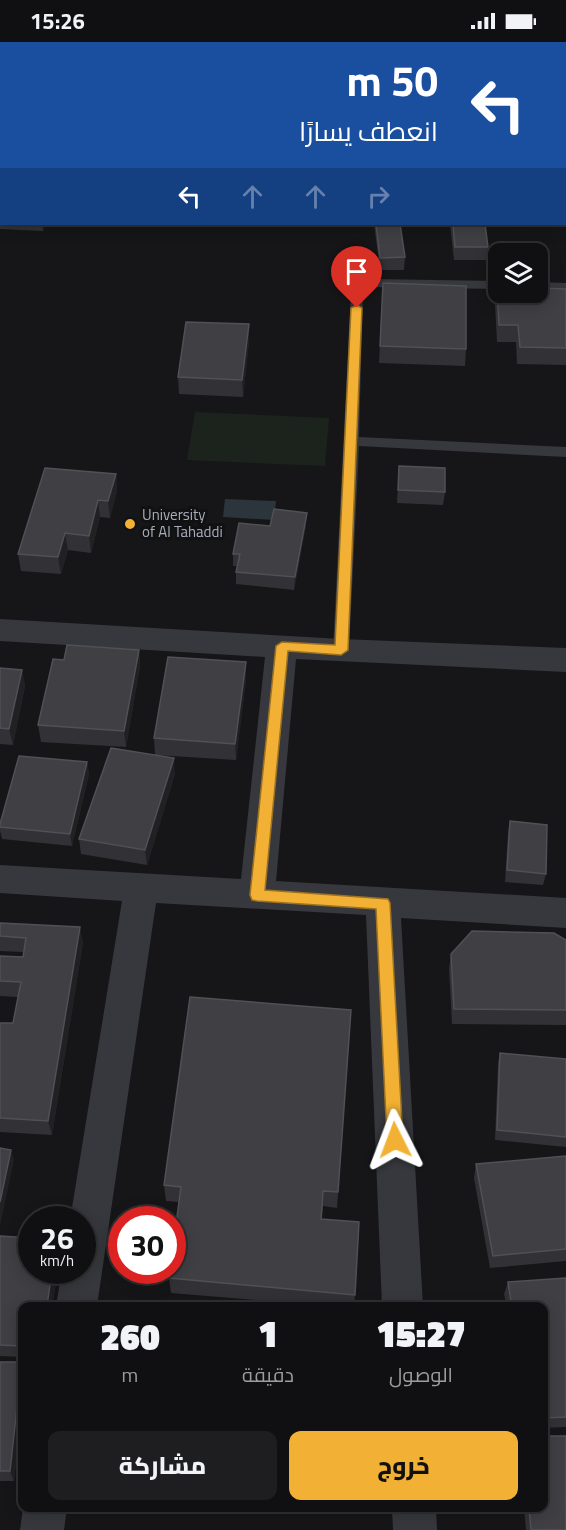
<!DOCTYPE html>
<html lang="ar">
<head>
<meta charset="utf-8">
<style>
  :root { --surface:#101012; --page:#1e1e20; --text:#f1f3f6; --muted:#9c9d9f; --line:#303032; --accent:#f2b134 }
  body { margin:0; font-family:"Titillium Web",Cairo,sans-serif; background:var(--page); color:var(--text); direction:rtl; height:100vh; display:flex; flex-direction:column; font-size:22px; white-space:nowrap }
  * { box-sizing:border-box; margin:0 }
  p { font-size:20px; color:var(--muted) }
  .icon { flex:none; width:33px; height:33px; fill:none; stroke:currentColor; stroke-width:2; stroke-linecap:round; stroke-linejoin:round }
  .map { position:relative; flex:1; overflow:hidden; direction:ltr }
  .details { position:absolute; left:18px; top:1260px; width:530px; height:210px; display:flex; flex-direction:column; background:var(--surface); border-radius:12px; box-shadow:0 3px 15px #0003,0 0 0 2px var(--line); direction:rtl }
  .details>* { flex:none }
  .banner { position:absolute; left:0px; top:0px; width:567px; height:183px; box-shadow:0 3px 15px #0003,0 0 0 2px var(--line); direction:rtl; background:#1a4fa0; color:#fff; overflow:hidden }
  .fabs { position:absolute; left:488px; top:201px; display:grid; gap:12px }
  .fabs a { display:grid; place-items:center; width:60px; height:60px; border-radius:12px; background:var(--surface); box-shadow:0 3px 15px #0003,0 0 0 2px var(--line); font-size:30px }
  .speed { position:absolute; left:18px; top:1164px; display:flex; gap:12px; font-size:30px; font-weight:700; text-align:center }
  .speed>* { display:grid; place-content:center; width:78px; height:78px; border-radius:50%; background:var(--surface); box-shadow:0 3px 15px #0003,0 0 0 2px var(--line); line-height:1 }
  .speed small { font-size:15px; font-weight:400 }
  .speed .limit { border:9px solid #d22; background:#fff; color:#111 }
  .pin { position:absolute; display:grid; place-items:center; width:51px; height:51px; color:#fff; margin:-62px -26px; border-radius:50% 50% 50% 0; rotate:-45deg; box-shadow:0 0 6px #0007 }
  .pin .icon { rotate:45deg }
  .me { position:absolute; width:66px; margin:-33px; rotate:357deg; stroke-linejoin:round; filter:drop-shadow(0 0 4px #0008) }
  .turn { display:flex; align-items:center; gap:21px; height:126px; padding:0 30px; font-size:27px }
  .turn .icon { width:78px; height:78px; stroke-width:2.5 }
  .turn b { display:block; font-size:42px; line-height:51px }
  .lanes { display:flex; align-items:center; height:57px; padding:0 30px; background:#0003; justify-content:center; gap:30px; direction:ltr }
  .lanes .off { opacity:.35 }
  .eta { display:flex; justify-content:space-evenly; align-items:center; height:102px; text-align:center }
  .eta b { font-size:36px; font-weight:800; line-height:42px }
  .action { display:flex; gap:12px; margin-top:auto; padding:12px 30px }
  .action a { flex:1; height:69px; border-radius:12px; background:var(--accent); color:#111; font-size:24px; font-weight:800; line-height:69px; text-align:center }
  .action a+a { background:var(--page); color:var(--text) }
  .status { display:flex; justify-content:space-between; align-items:center; height:42px; padding:0 30px; background:var(--surface); direction:ltr }
  .status svg { height:16px; fill:currentColor }
  .map>svg:first-child { display:block }
</style>
</head>
<body>
<div class="status"><b>15:26</b><svg viewBox="0 0 49 12"><path d="M0 12V9h3v3zM5 12V6h3v6zM10 12V3h3v9zM15 12V0h3v12zM26 1h20v11H26zM47 4h2v5h-2z"/></svg></div>
<div class="map">
<svg width="566" height="1488" viewBox="0 0 566 1488">
  <rect width="100%" height="100%" fill="#161618"/>
  <polygon fill="#1c231d" points="195,370 329,376 325,424 187,418"/>
  <polygon fill="#2c353c" points="225,457 276,459 274,478 223,475"/>
  <g fill="none" stroke-linecap="round" stroke-linejoin="round">
    <g fill="#37383d" fill-rule="evenodd">
      <polygon points="370,237 498,239 498,247 373,245 363,251 359,395 566,405 566,415 359,404 349,608 346,612 336,612 333,608 351,250"/>
      <polygon points="537,240 566,241 566,249 537,248"/>
    </g>
    <g fill="#37383d" fill-rule="evenodd">
      <polygon points="254,0 286,0 253,2"/>
      <rect x="383" y="0" width="22" height="2"/>
      <polygon points="0,30 2,30 0,44"/>
      <polygon points="0,577 341,597 566,606 566,630 296,617 276,839 566,856 566,886 401,876 423,1264 382,1264 366,873 156,861 97,1264 56,1264 62,1228 82,1228 82,1178 70,1178 122,859 0,851 0,823 241,837 265,615 0,599"/>
      <polygon points="23,1466 67,1466 64,1488 20,1488"/>
      <polygon points="392,1466 436,1466 437,1488 393,1488"/>
    </g>
  </g>
  <g fill="#323236">
    <polygon points="2,42 2,77 0,77 0,45"/>
    <polygon points="0,152 2,152 2,182 45,182 43,189 0,187"/>
    <polygon points="374,182 400,182 405,215 404,228 380,228"/>
    <polygon points="450,182 485,182 488,205 486,218 454,218"/>
    <polygon points="383,241 466,307 465,324 379,321"/>
    <polygon points="497,245 566,247 566,323 517,322 516,300 497,300 495,262"/>
    <polygon points="249,282 249,299 243,355 179,352 178,335"/>
    <polygon points="399,424 445,450 443,463 397,461"/>
    <polygon points="116,432 117,449 110,476 100,475 91,511 68,508 61,532 21,529 18,512"/>
    <polygon points="306,483 294,548 236,542 236,530 237,524 233,524 233,512 270,484"/>
    <polygon points="139,608 140,624 126,705 41,700 38,683 64,618"/>
    <polygon points="0,626 22,628 25,644 13,703 0,702"/>
    <polygon points="246,637 236,718 155,713 154,696"/>
    <polygon points="87,720 89,732 72,804 2,797 0,789 0,782"/>
    <polygon points="175,732 147,823 81,812 79,797"/>
    <polygon points="510,779 546,832 543,843 505,840 508,791"/>
    <polygon points="0,881 83,900 52,1093 0,1090 0,981 13,981 18,955 0,954 0,914 23,915 23,910 0,909"/>
    <polygon points="566,898 566,983 452,982 449,927 451,912"/>
    <polygon points="351,968 337,1166 323,1164 322,1177 355,1253 354,1264 328,1264 171,1251 169,1236 179,1160 166,1159 164,1143"/>
    <polygon points="500,1011 566,1017 566,1105 495,1098 498,1021"/>
    <polygon points="566,1114 566,1219 490,1226 474,1136 476,1122"/>
    <polygon points="0,1194 32,1228 58,1228 52,1264 22,1264 22,1315 0,1314"/>
    <polygon points="566,1236 566,1385 543,1386 543,1264 495,1264 496,1262 506,1261 504,1252 508,1240"/>
    <polygon points="0,1320 22,1320 22,1368 14,1439 0,1439"/>
    <polygon points="524,1466 543,1466 566,1488 526,1488"/>
  </g>
  <g fill="#212124">
    <polygon points="42,182 45,182 43,189"/>
    <polygon points="249,282 249,299 243,355 242,338"/>
    <polygon points="116,432 117,449 110,476 108,459"/>
    <polygon points="98,458 100,475 91,511 89,494"/>
    <polygon points="307,471 306,483 294,548 295,535"/>
    <polygon points="65,491 68,508 61,532 58,515"/>
    <polygon points="139,608 140,624 126,705 124,689"/>
    <polygon points="246,620 246,637 236,718 235,702"/>
    <polygon points="22,628 25,644 13,703 9,687"/>
    <polygon points="174,716 175,732 147,823 145,808"/>
    <polygon points="87,720 89,732 72,804 70,792"/>
    <polygon points="80,885 83,900 52,1093 48,1079"/>
    <polygon points="11,1108 14,1118 0,1184 0,1160"/>
    <polygon points="52,1228 58,1228 52,1264 47,1264"/>
    <polygon points="22,1321 22,1368 14,1439 10,1429"/>
  </g>
  <g fill="#3f3f44" stroke="#4f5156" stroke-width="1.5">
    <polygon points="440,0 566,0 566,22 566,2 440,2"/>
    <polygon points="2,42 2,56 0,56 0,45"/>
    <rect x="0" y="152" width="2" height="18"/>
    <polygon points="376,182 400,182 405,215 380,216"/>
    <polygon points="453,182 485,182 488,205 455,205"/>
    <polygon points="383,241 466,244 466,307 380,304"/>
    <polygon points="497,245 498,245 498,250 537,250 537,246 566,247 566,306 520,305 518,283 499,283"/>
    <polygon points="186,280 249,282 242,338 178,335"/>
    <polygon points="399,424 445,426 445,450 398,448"/>
    <polygon points="45,426 116,432 108,459 98,458 89,494 65,491 58,515 18,512"/>
    <polygon points="274,467 307,471 295,535 236,530 240,512 233,512 239,481 270,484"/>
    <polygon points="67,603 139,608 124,689 38,683 53,617 64,618"/>
    <polygon points="168,615 246,620 235,702 154,696"/>
    <polygon points="0,626 22,628 9,687 0,686"/>
    <polygon points="111,706 174,716 145,808 79,797"/>
    <polygon points="19,714 87,720 70,792 0,785 0,782"/>
    <polygon points="510,779 547,783 546,832 507,828"/>
    <polygon points="0,881 80,885 48,1079 0,1076 0,981 13,981 21,940 0,939 0,914 23,915 26,896 0,894"/>
    <polygon points="472,889 554,891 566,898 566,968 454,967 451,912"/>
    <polygon points="190,955 351,968 338,1150 323,1149 321,1177 359,1180 355,1253 169,1236 170,1228 172,1228 172,1212 181,1145 164,1143"/>
    <polygon points="500,1011 566,1017 566,1095 497,1088"/>
    <polygon points="0,1106 11,1108 0,1160"/>
    <polygon points="566,1114 566,1207 493,1214 476,1122"/>
    <polygon points="0,1194 32,1196 32,1228 52,1228 47,1264 22,1264 22,1304 0,1303"/>
    <polygon points="566,1236 566,1375 543,1376 543,1264 496,1264 496,1262 511,1260 508,1240"/>
    <polygon points="0,1320 22,1320 10,1429 0,1429"/>
    <polygon points="543,1394 566,1394 566,1488 531,1488 529,1466 543,1466"/>
  </g>
  <polygon fill="#f2b134" stroke="#9d7322" stroke-width="1.5" points="357,263 362,266 348,608 341,613 288,609 265,848 388,857 390,861 403,1098 400,1103 395,1106 389,1103 387,1098 376,867 257,859 252,858 250,853 276,604 282,600 335,603 351,266"/>
  <circle fill="#f2b134" stroke="#111113" stroke-width="2" cx="130" cy="482" r="6"/>
  <g text-anchor="middle" stroke-width="6" stroke-linejoin="round" paint-order="stroke">
    <g font-size="15" fill="#a8adb8" stroke="#111113" text-anchor="start">
      <text x="142" y="478">University<tspan x="142" dy="17">of Al Tahaddi</tspan></text>
    </g>
  </g>
</svg>
<div class="fabs">
<a><svg class="icon" aria-label="layers" viewBox="0 0 24 24"><path d="M12 4l9 5-9 5-9-5zM3 14l9 5 9-5"/></svg></a>
</div>
<div class="speed"><div>26<small>km/h</small></div><div class="limit">30</div></div>
<div class="pin" style="left:357px;top:266px;background:#d93025"><svg class="icon" aria-label="arrive" viewBox="0 0 24 24"><path d="M6 21V4h12l-3 4 3 4H6"/></svg></div>
<svg class="me" style="left:395px;top:1098px" viewBox="-20 -20 40 40"><path d="M0-17L14 15 0 8-14 15z" fill="#f2b134" stroke="#fff" stroke-width="4"/></svg>
<div class="banner">
<div class="turn"><svg class="icon" aria-label="left" viewBox="0 0 24 24"><path d="M17 20v-9H6M10 6l-5 5 5 5"/></svg><div><b>50 m</b>انعطف يسارًا</div></div>
<div class="lanes"><svg class="icon" aria-label="left" viewBox="0 0 24 24"><path d="M17 20v-9H6M10 6l-5 5 5 5"/></svg><svg class="icon off" aria-label="ahead" viewBox="0 0 24 24"><path d="M12 20V5M6 11l6-6 6 6"/></svg><svg class="icon off" aria-label="ahead" viewBox="0 0 24 24"><path d="M12 20V5M6 11l6-6 6 6"/></svg><svg class="icon off" aria-label="right" viewBox="0 0 24 24"><path d="M7 20v-9h11M14 6l5 5-5 5"/></svg></div>
</div>
<section class="details">
<div class="eta">
<div><b>15:27</b><p>الوصول</p></div>
<div><b>1</b><p>دقيقة</p></div>
<div><b>260</b><p>m</p></div>
</div>
<div class="action"><a>خروج</a><a>مشاركة</a></div>
</section>
</div>
</body>
</html>
